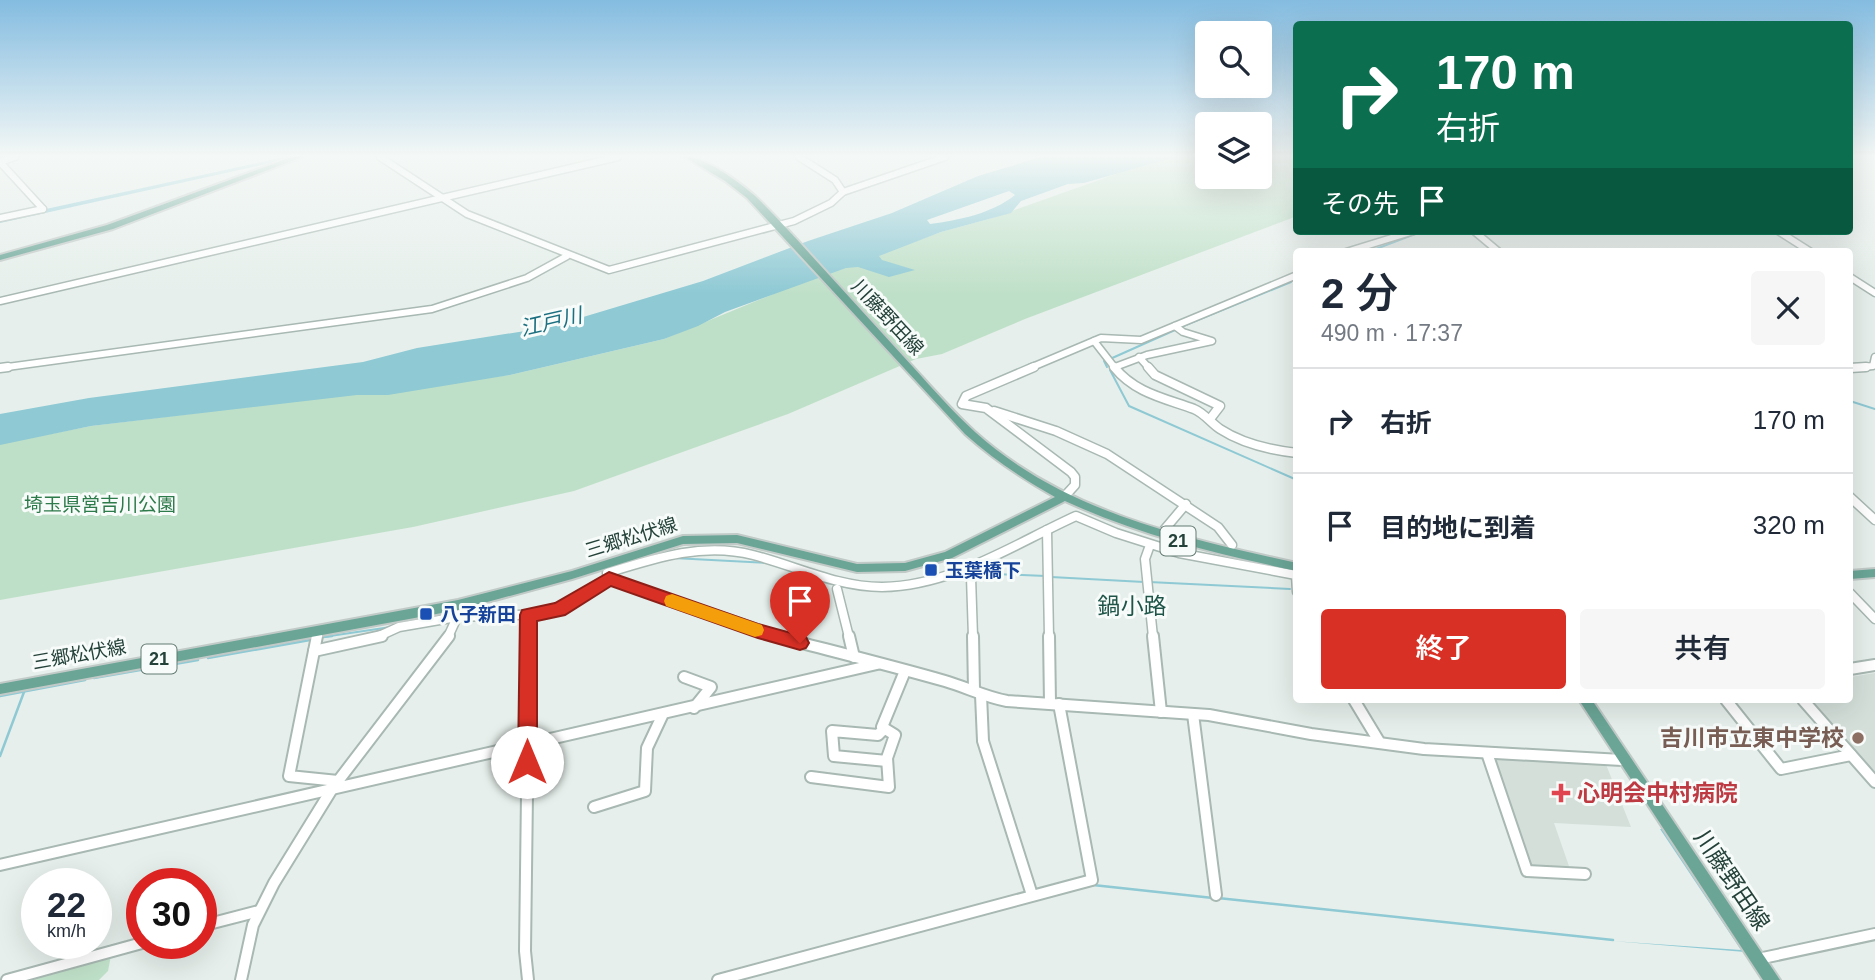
<!DOCTYPE html>
<html lang="ja">
<head>
<meta charset="utf-8">
<style>
  :root { --surface:#fff; --page:#f6f6f7; --text:#1f2937; --muted:#747a83; --line:#e0e1e3; --accent:#d93025 }
  body { margin:0; font-family:Helvetica,"Noto Sans JP",sans-serif; background:var(--page); color:var(--text); height:100vh; display:flex; flex-direction:column; font-size:26px; white-space:nowrap }
  * { box-sizing:border-box; margin:0 }
  p { font-size:23px; color:var(--muted) }
  .icon { flex:none; width:38px; height:38px; fill:none; stroke:currentColor; stroke-width:2; stroke-linecap:round; stroke-linejoin:round }
  .map { position:relative; flex:1; overflow:hidden }
  .side { position:absolute; left:1293px; top:248px; width:560px; height:455px; display:flex; flex-direction:column; background:var(--surface); border-radius:7px; box-shadow:0 7px 28px #0002 }
  .side>* { flex:none }
  .guide { position:absolute; left:1293px; top:21px; width:560px; height:214px; border-radius:7px; box-shadow:0 7px 28px #0002; background:#0b6e4f; color:#fff; overflow:hidden }
  .fabs { position:absolute; left:1195px; top:21px; display:grid; gap:14px }
  .fabs a { display:grid; place-items:center; width:77px; height:77px; border-radius:7px; background:var(--surface); box-shadow:0 7px 28px #0002; font-size:35px }
  .speed { position:absolute; left:21px; top:868px; display:flex; gap:14px; font-size:35px; font-weight:700; text-align:center }
  .speed>* { display:grid; place-content:center; width:91px; height:91px; border-radius:50%; background:var(--surface); box-shadow:0 7px 28px #0002; line-height:1 }
  .speed small { font-size:18px; font-weight:400 }
  .speed .limit { border:10px solid #d22; background:#fff; color:#111 }
  .pin { position:absolute; display:grid; place-items:center; width:60px; height:60px; color:#fff; margin:-72px -30px; border-radius:50% 50% 50% 0; rotate:-45deg; box-shadow:0 0 7px #0007 }
  .pin .icon { rotate:45deg }
  .me { position:absolute; width:77px; margin:-38px; rotate:0deg; stroke-linejoin:round; filter:drop-shadow(0 0 5px #0008) }
  .turn { display:flex; align-items:center; gap:24px; height:147px; padding:0 28px; font-size:32px }
  .turn .icon { width:91px; height:91px; stroke-width:2.5 }
  .turn b { display:block; font-size:49px; line-height:60px }
  .then { display:flex; align-items:center; height:66px; padding:0 28px; background:#0003; gap:14px; font-size:26px }
  .round { display:grid; place-items:center; flex:none; width:74px; height:74px; border-radius:7px; background:var(--page) }
  .summary { display:flex; align-items:center; justify-content:space-between; height:119px; padding:0 28px }
  h1 { font-size:42px; font-weight:600; line-height:52px }
  .button { display:flex; gap:14px; margin-top:auto; padding:14px 28px }
  .button a { flex:1; height:80px; border-radius:7px; background:var(--accent); color:#fff; font-size:28px; font-weight:600; line-height:80px; text-align:center }
  .button a+a { background:var(--page); color:var(--text) }
  ul { padding:0; list-style:none }
  li { display:flex; align-items:center; gap:21px; height:105px; padding:0 28px; border-top:2px solid var(--line) }
  li div { flex:1 }
  li b { display:block; font-size:26px }
  li em { font-style:normal }
  .map>svg:first-child { display:block }
</style>
</head>
<body>
<div class="map">
<svg width="1875" height="980" viewBox="0 0 1875 980">
  <rect width="100%" height="100%" fill="#e6efeb"/>
  <g fill="#d4dfda">
    <polygon points="1875,673 1875,776 1809,700 1850,700 1850,677"/>
    <polygon points="1492,757 1605,762 1631,827 1554,823 1570,869 1530,866"/>
  </g>
  <g fill="#bfe0c8">
    <polygon points="1174,157 1207,157 1208,177 1260,177 1260,157 1297,157 1297,216 1025,319 942,354 916,359 788,414 574,491 413,527 0,600 0,444 91,426 510,375 664,339 800,283 941,232 989,219 1136,167"/>
    <polygon points="111,955 108,971 99,980 20,980"/>
  </g>
  <g fill="#8ec9d4" fill-rule="evenodd">
    <polygon points="285,157 280,161 0,223 0,219"/>
    <path d="M1041,157H1175L1084,183L1068,184L1021,201L1011,213L941,232L879,256L882,260L915,270L889,277L858,267L846,268L725,312L698,326L664,339L510,375L388,395H357L91,426L0,445V414L89,398L363,362L417,348L550,327L703,281L808,241L892,213L978,176ZM1009,191L1015,195C991,214 959,220 930,224L927,220Z"/>
    <polygon points="1660,829 1662,829 1745,952 1612,941 1741,950"/>
  </g>
  <g fill="none" stroke-linecap="round" stroke-linejoin="round">
    <g stroke="#8ec9d4" stroke-width="2">
      <polyline points="1368,252 1423,231"/>
      <polyline points="1294,280 1297,279"/>
      <polyline points="1181,327 1291,282"/>
      <polyline points="1110,359 1175,330"/>
      <polyline points="1104,361 1107,367"/>
      <polyline points="1110,370 1129,406 1297,480"/>
      <polyline points="1850,401 1875,409"/>
      <polyline points="673,558 769,563"/>
      <polyline points="794,572 845,587"/>
      <polyline points="971,573 1046,576"/>
      <polyline points="1051,577 1144,582"/>
      <polyline points="1149,582 1290,589"/>
      <polyline points="910,588 966,575"/>
      <polyline points="323,637 391,627"/>
    </g>
    <g stroke="#8ec9d4" stroke-width="2.5">
      <polyline points="323,637 332,636"/>
      <polyline points="208,658 310,640"/>
      <polyline points="94,678 198,660"/>
      <polyline points="0,696 85,680"/>
      <polyline points="0,756 24,692"/>
      <polyline points="1093,885 1213,898"/>
      <polyline points="1218,898 1613,940"/>
    </g>
    <defs>
      <g id="minor-far2">
        <polyline points="380,157 467,214 609,270 794,221 831,203 843,192 945,157"/>
        <polyline points="799,157 835,180 843,192"/>
        <polyline points="0,162 43,209"/>
        <polyline points="0,162 15,157"/>
        <polyline points="0,218 43,209"/>
        <polyline points="1474,231 1499,252"/>
        <polyline points="1778,231 1811,252"/>
        <polyline points="1346,252 1414,231"/>
        <polyline points="1850,277 1875,293"/>
        <polyline points="0,301 618,157"/>
        <polyline points="1094,341 1115,368"/>
        <polyline points="1139,357 1149,368"/>
        <polyline points="1115,367 1147,355 1212,341 1183,332 1175,326"/>
        <polyline points="0,368 432,309 527,278 567,256"/>
        <polyline points="1030,368 1101,338 1141,340 1297,275"/>
        <polyline points="1850,368 1873,366 1875,357"/>
      </g>
      <g id="minor-far1">
        <polyline points="1034,367 966,396 962,404 986,408 1071,472 1075,477 1075,485 1064,497"/>
        <path d="M1114,367C1135,393 1164,398 1194,409C1204,413 1211,423 1220,429C1243,444 1270,450 1297,453"/>
        <polyline points="1148,367 1155,375 1220,406 1210,419"/>
        <polyline points="0,368 8,367"/>
        <polyline points="1850,368 1866,367"/>
        <polyline points="994,411 1056,431 1107,454 1218,527 1232,545"/>
        <polyline points="1850,497 1875,520"/>
        <polyline points="1047,530 1049,637"/>
        <polyline points="1164,530 1186,504"/>
        <polyline points="1150,545 1145,559 1153,637"/>
        <polyline points="966,570 971,577 973,637"/>
        <path d="M607,573C655,558 703,542 753,555C796,566 837,587 882,587C953,586 1014,544 1076,516L1116,533L1179,553L1296,575L1297,592"/>
        <polyline points="837,589 849,637"/>
        <polyline points="1850,593 1875,619"/>
        <polyline points="317,637 318,632"/>
        <polyline points="377,637 399,627 457,617 546,614 576,601 609,578 782,637"/>
        <polyline points="448,637 458,615"/>
        <polyline points="529,637 529,615"/>
      </g>
      <g id="minor">
        <polyline points="317,636 289,776 338,781"/>
        <path d="M775,636C832,651 889,665 945,681C966,687 985,697 1007,701L1209,715L1311,734L1424,749L1622,760"/>
        <polyline points="849,636 854,657"/>
        <polyline points="973,636 974,690"/>
        <polyline points="1049,636 1050,703"/>
        <polyline points="1153,636 1161,712"/>
        <polyline points="314,651 382,636"/>
        <polyline points="1850,669 1875,665"/>
        <polyline points="684,677 711,687 694,708"/>
        <polyline points="981,695 983,741 1032,895"/>
        <polyline points="1354,700 1380,743"/>
        <polyline points="1726,700 1781,769 1851,755"/>
        <polyline points="1803,700 1875,782"/>
        <polyline points="1193,714 1216,895"/>
        <polyline points="884,729 878,735 832,731 834,756 887,761"/>
        <polyline points="1487,753 1527,871 1585,874"/>
        <polyline points="811,777 889,787 887,758 895,735 882,727 905,671"/>
        <polyline points="594,807 645,791 647,748 662,716"/>
        <polyline points="0,865 877,664"/>
        <polyline points="201,926 259,911"/>
        <polyline points="1758,959 1875,934"/>
        <polyline points="7,980 142,943"/>
        <polyline points="241,980 253,925 274,883 332,789 449,636"/>
        <polyline points="528,980 525,951 529,636"/>
        <polyline points="718,980 1092,880 1059,704"/>
      </g>
      <g id="major">
        <polygon points="292,157 302,157 113,229 0,260 0,255 107,225"/>
        <path d="M685,157C704,156 739,182 754,195C777,217 798,241 820,265C851,299 882,333 913,367C933,389 953,412 975,432C1064,512 1183,538 1297,563V571C1217,554 1139,535 1065,501L952,558L905,571L857,572L737,543L683,544L572,579L458,610L0,694V684L458,600L572,571L683,536L737,535L857,564L905,563L945,552L1055,497C1023,479 993,459 965,434L747,198L725,181Z"/>
        <polygon points="1875,569 1875,577 1850,579 1850,571"/>
        <polygon points="1579,700 1592,700 1780,980 1763,980"/>
      </g>
    </defs>
    <use href="#minor-far2" stroke="#a8b8b2" stroke-width="9"/>
    <use href="#minor-far1" stroke="#a8b8b2" stroke-width="11"/>
    <use href="#minor" stroke="#a8b8b2" stroke-width="14"/>
    <use href="#major" stroke="#c2cac8" stroke-width="4"/>
    <use href="#minor-far2" stroke="#fff" stroke-width="6"/>
    <use href="#minor-far1" stroke="#fff" stroke-width="8"/>
    <use href="#minor" stroke="#fff" stroke-width="10"/>
    <use href="#major" fill="#6aa596" fill-rule="evenodd"/>
  </g>
  <linearGradient id="sky" x2="0" y2="1"><stop stop-color="#84bce0"/><stop offset="0.53" stop-color="#f4f8f6"/><stop offset="1" stop-color="#f4f8f6" stop-opacity="0"/></linearGradient>
  <rect width="1875" height="294" fill="url(#sky)"/>
  <polygon fill="#d93025" stroke="#8d1f18" stroke-width="2" points="609,572 758,624 806,637 809,643 806,648 800,650 758,638 611,586 565,615 537,621 537,762 534,768 527,771 520,768 518,762 520,615 522,610 555,603"/>
  <polygon fill="#f59e0b" points="672,594 762,625 764,630 762,635 755,637 666,606 664,601 666,596"/>
  <g fill="#1a4fb4" stroke="#f7fbf9" stroke-width="2.5">
    <rect x="924" y="563" width="14" height="14" rx="3.5"/>
    <rect x="419" y="607" width="14" height="14" rx="3.5"/>
  </g>
  <circle fill="#8d6e63" stroke="#f7fbf9" stroke-width="2.5" cx="1858" cy="738" r="7"/>
  <path fill="#e0444e" stroke="#f7fbf9" stroke-width="2.5" d="M1557.5 782.5h7v7h7v7h-7v7h-7v-7h-7v-7h7z"/>
  <g text-anchor="middle" stroke-width="6" stroke-linejoin="round" paint-order="stroke">
    <g fill="#f7fbf9" stroke="#637a73" stroke-width="2">
      <rect x="1160.5" y="526.5" width="35" height="29" rx="5"/>
      <rect x="141.5" y="644.5" width="35" height="29" rx="5"/>
    </g>
    <g font-size="18" font-weight="bold" fill="#24423a">
      <text x="1178" y="547">21</text>
      <text x="159" y="665">21</text>
    </g>
    <g font-size="19" fill="#24423a" stroke="#f7fbf9">
      <text transform="translate(888 317) rotate(47)" y="7">川藤野田線</text>
      <text transform="translate(631 537) rotate(-17)" y="7">三郷松伏線</text>
      <text transform="translate(79 654) rotate(-10)" y="7">三郷松伏線</text>
    </g>
    <g font-size="19" fill="#2d7a4b" stroke="#f7fbf9">
      <text x="100" y="511">埼玉県営吉川公園</text>
    </g>
    <g font-size="19" font-weight="bold" fill="#164399" stroke="#f7fbf9" text-anchor="start">
      <text x="945" y="577">玉葉橋下</text>
      <text x="440" y="621">八子新田</text>
    </g>
    <g font-size="21" font-style="italic" fill="#1c6f80" stroke="#f7fbf9">
      <text transform="translate(551 322) rotate(-13)" y="7">江戸川</text>
    </g>
    <g font-size="23" fill="#1f5548" stroke="#f7fbf9">
      <text x="1132" y="614">鍋小路</text>
    </g>
    <g font-size="23" font-weight="bold" fill="#785e54" stroke="#f7fbf9" text-anchor="end">
      <text x="1844" y="746">吉川市立東中学校</text>
    </g>
    <g font-size="23" font-weight="bold" fill="#be3a42" stroke="#f7fbf9" text-anchor="start">
      <text x="1577" y="801">心明会中村病院</text>
    </g>
    <g font-size="23" fill="#24423a" stroke="#f7fbf9">
      <text transform="translate(1732 880) rotate(56)" y="8">川藤野田線</text>
    </g>
  </g>
</svg>
<div class="fabs">
<a><svg class="icon" aria-label="search" viewBox="0 0 24 24"><circle cx="10" cy="10" r="6"/><path d="M15 15l6 6"/></svg></a>
<a><svg class="icon" aria-label="layers" viewBox="0 0 24 24"><path d="M12 4l9 5-9 5-9-5zM3 14l9 5 9-5"/></svg></a>
</div>
<div class="speed"><div>22<small>km/h</small></div><div class="limit">30</div></div>
<div class="pin" style="left:800px;top:643px;background:#d93025"><svg class="icon" aria-label="arrive" viewBox="0 0 24 24"><path d="M6 21V4h12l-3 4 3 4H6"/></svg></div>
<svg class="me" style="left:527px;top:762px" viewBox="-20 -20 40 40"><circle r="19" fill="#fff"/><path d="M0-13L10 11 0 6-10 11z" fill="#d93025"/></svg>
<div class="guide">
<div class="turn"><svg class="icon" aria-label="right" viewBox="0 0 24 24"><path d="M7 20v-9h11M14 6l5 5-5 5"/></svg><div><b>170 m</b>右折</div></div>
<div class="then">その先<svg class="icon" aria-label="arrive" viewBox="0 0 24 24"><path d="M6 21V4h12l-3 4 3 4H6"/></svg></div>
</div>
<section class="side">
<div class="summary"><div><h1>2 分</h1><p>490 m · 17:37</p></div><a class="round"><svg class="icon" aria-label="close" viewBox="0 0 24 24"><path d="M6 6l12 12M18 6L6 18"/></svg></a></div>
<ul>
<li><svg class="icon" aria-label="right" viewBox="0 0 24 24"><path d="M7 20v-9h11M14 6l5 5-5 5"/></svg><div><b>右折</b></div><em>170 m</em></li>
<li><svg class="icon" aria-label="arrive" viewBox="0 0 24 24"><path d="M6 21V4h12l-3 4 3 4H6"/></svg><div><b>目的地に到着</b></div><em>320 m</em></li>
</ul>
<div class="button"><a>終了</a><a>共有</a></div>
</section>
</div>
</body>
</html>
